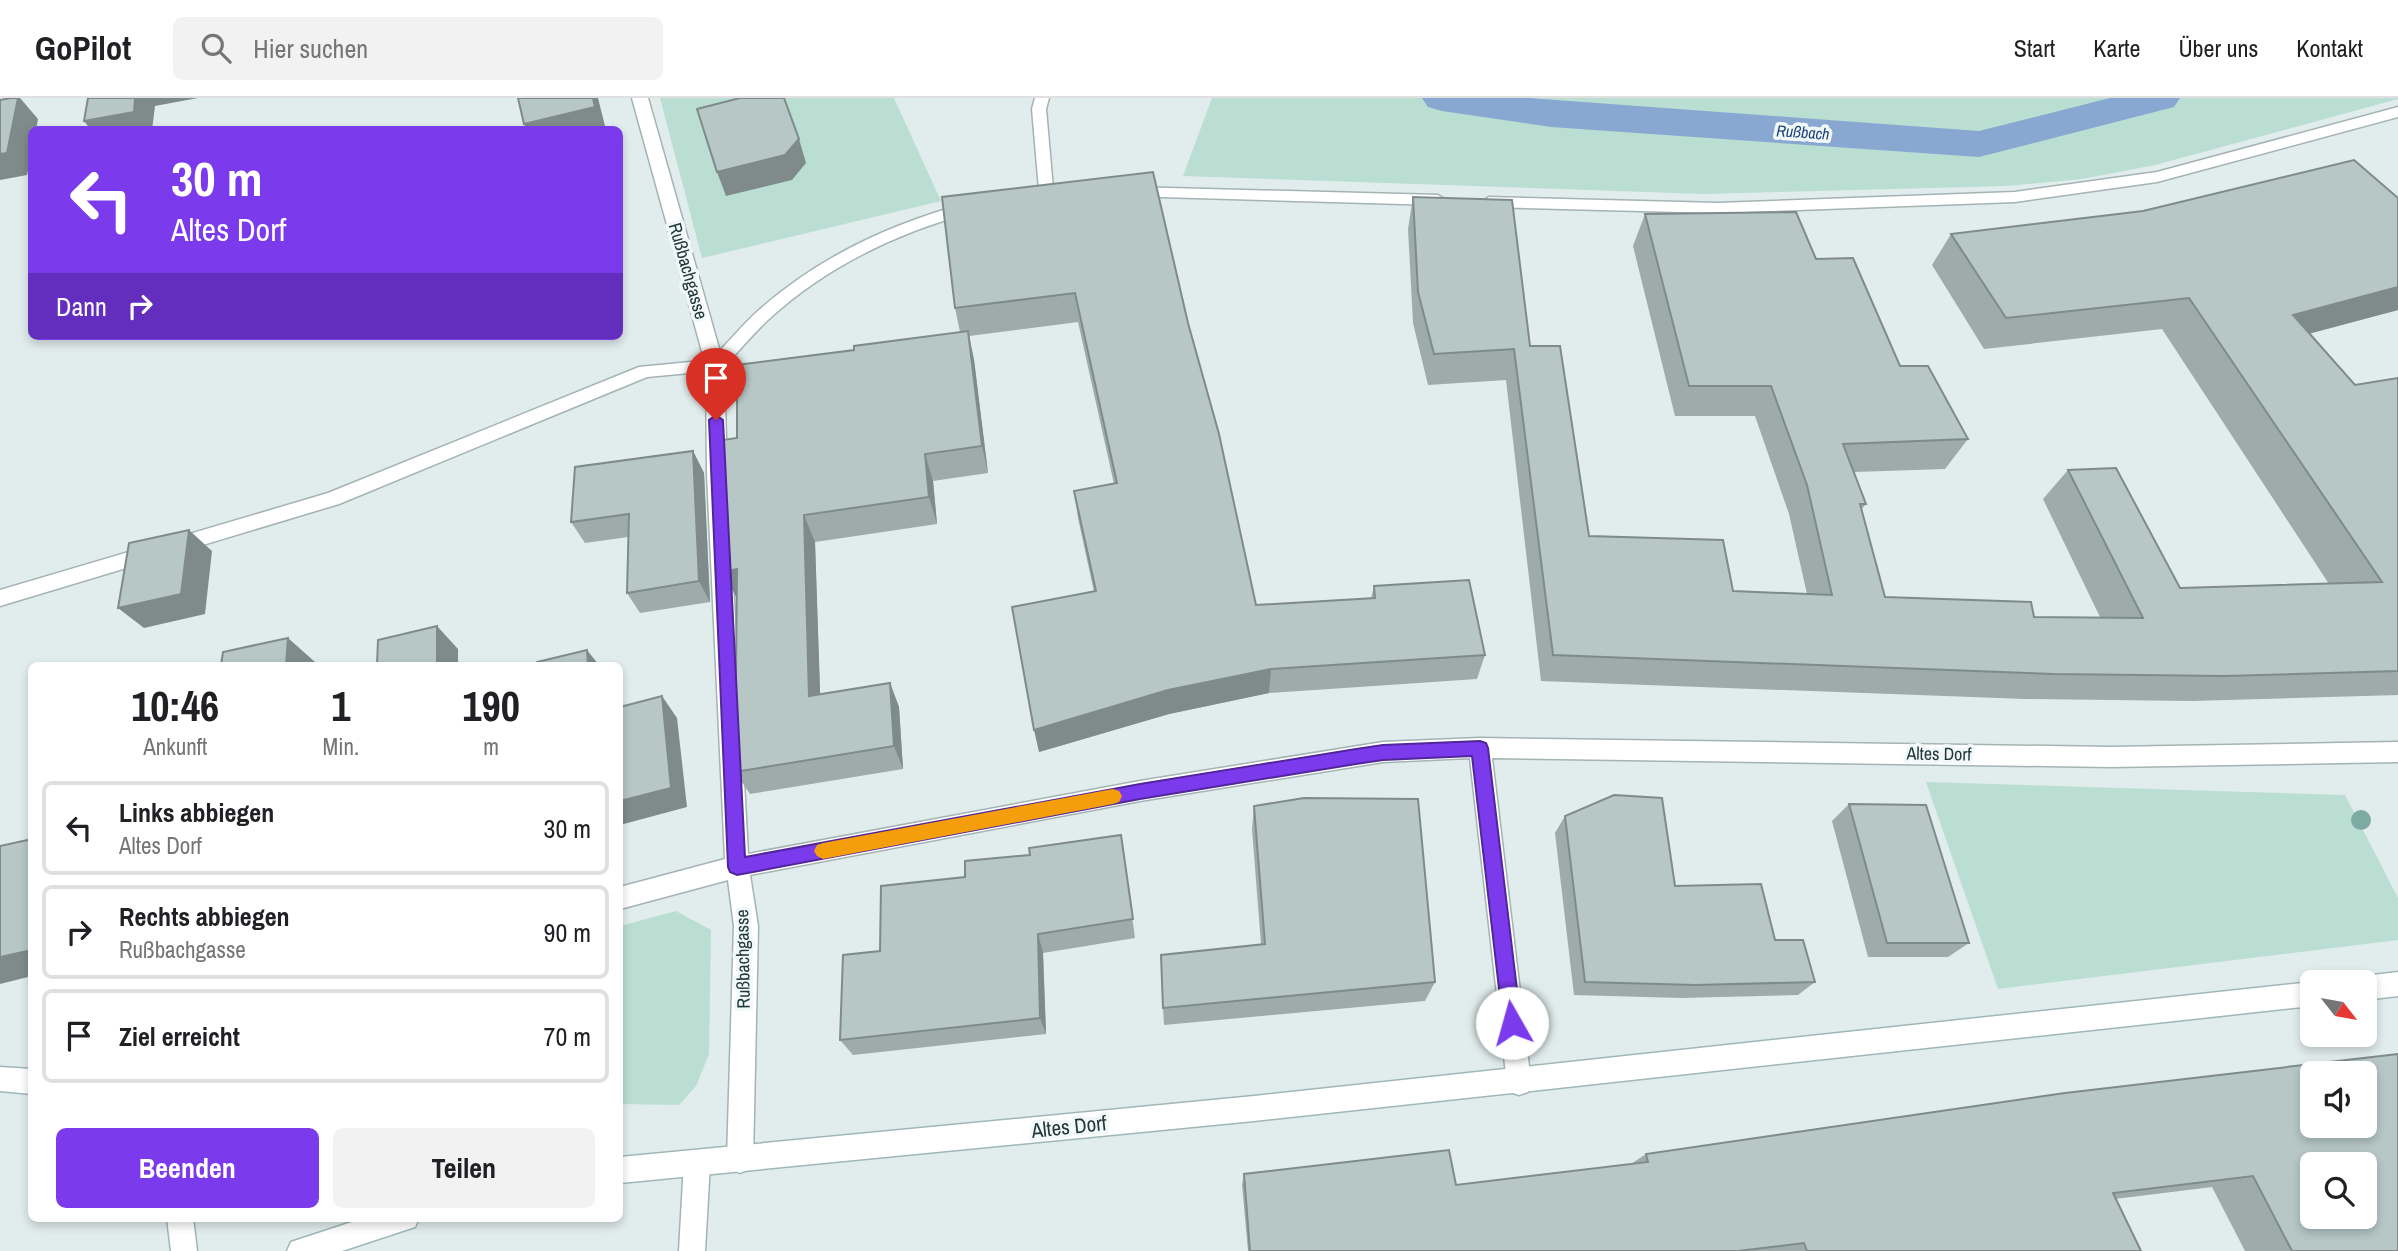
<!DOCTYPE html>
<html lang="de">
<head>
<meta charset="utf-8">
<style>
  :root { --surface:#fff; --page:#f2f2f2; --text:#202124; --muted:#757577; --line:#e0e0e0; --accent:#7c3aed }
  body { margin:0; font-family:"Archivo Narrow",sans-serif; background:var(--page); color:var(--text); height:100vh; display:flex; flex-direction:column; font-size:26px; white-space:nowrap }
  * { box-sizing:border-box; margin:0 }
  p { font-size:23px; color:var(--muted) }
  .icon { flex:none; width:38px; height:38px; fill:none; stroke:currentColor; stroke-width:2; stroke-linecap:round; stroke-linejoin:round }
  .map { position:relative; flex:1; overflow:hidden }
  .details { position:absolute; left:28px; top:564px; width:595px; height:560px; display:flex; flex-direction:column; background:var(--surface); border-radius:10px; box-shadow:0 4px 10px #0003 }
  .details>* { flex:none }
  .guide { position:absolute; left:28px; top:28px; width:595px; height:214px; border-radius:10px; box-shadow:0 4px 10px #0003; background:#7c3aed; color:#fff; overflow:hidden }
  .needle { width:46px; rotate:121deg }
  .tools { position:absolute; left:2300px; top:872px; display:grid; gap:14px }
  .tools a { display:grid; place-items:center; width:77px; height:77px; border-radius:10px; background:var(--surface); box-shadow:0 4px 10px #0003; font-size:35px }
  .pin { position:absolute; display:grid; place-items:center; width:60px; height:60px; color:#fff; margin:-72px -30px; border-radius:50% 50% 50% 0; rotate:-45deg; box-shadow:0 0 7px #0007 }
  .pin .icon { rotate:45deg }
  .me { position:absolute; width:77px; margin:-38px; rotate:353deg; stroke-linejoin:round; filter:drop-shadow(0 0 5px #0008) }
  .turn { display:flex; align-items:center; gap:24px; height:147px; padding:0 28px; font-size:32px }
  .turn .icon { width:91px; height:91px; stroke-width:2.5 }
  .turn b { display:block; font-size:49px; line-height:60px }
  .then { display:flex; align-items:center; height:66px; padding:0 28px; background:#0003; gap:14px; font-size:26px }
  .eta { display:flex; justify-content:space-evenly; align-items:center; height:119px; text-align:center }
  .eta b { font-size:42px; font-weight:700; line-height:49px }
  .primary-button { display:flex; gap:14px; margin-top:auto; padding:14px 28px }
  .primary-button a { flex:1; height:80px; border-radius:10px; background:var(--accent); color:#fff; font-size:28px; font-weight:700; line-height:80px; text-align:center }
  .primary-button a+a { background:var(--page); color:var(--text) }
  ul { padding:0; list-style:none }
  li { display:flex; align-items:center; gap:21px; height:94px; margin:0 14px 10px; padding:0 14px; border:4px solid var(--line); border-radius:10px }
  li div { flex:1 }
  li b { display:block; font-size:26px }
  li em { font-style:normal }
  header { display:flex; align-items:center; gap:42px; box-sizing:border-box; height:98px; padding:0 35px; background:var(--surface); border-bottom:2px solid var(--line) }
  header strong { font-size:33px }
  nav { display:flex; gap:38px; margin-inline-start:auto; font-size:24px }
  .search { width:490px; height:63px; background:var(--page); display:flex; align-items:center; gap:18px; box-sizing:border-box; padding:0 24px; border-radius:10px; color:var(--muted); font-size:26px }
  .map>svg:first-child { display:block }
</style>
</head>
<body>
<header>
<strong>GoPilot</strong>
<div class="search"><svg class="icon" aria-label="search" viewBox="0 0 24 24"><circle cx="10" cy="10" r="6"/><path d="M15 15l6 6"/></svg>Hier suchen</div>
<nav><a>Start</a><a>Karte</a><a>Über uns</a><a>Kontakt</a></nav>
</header>
<div class="map">
<svg width="2398" height="1153" viewBox="0 0 2398 1153">
  <rect width="100%" height="100%" fill="#e1ecec"/>
  <g fill="#baded2">
    <polygon points="660,0 894,0 941,103 702,160"/>
    <polygon points="1212,0 2398,0 2398,1 2155,67 2082,81 2007,88 1704,96 1183,78"/>
    <polygon points="1926,684 2345,697 2398,800 2398,842 1998,891"/>
    <polygon points="676,813 711,832 709,956 696,988 679,1007 620,1006 620,828"/>
  </g>
  <g fill="none" stroke-linecap="round" stroke-linejoin="round">
    <polygon fill="#88a8d2" fill-rule="evenodd" points="1422,0 1529,0 1979,33 2110,0 2180,0 2174,9 1979,59 1551,29 1442,13 1428,9"/>
    <defs>
      <g id="service">
        <polygon points="1035,0 1049,0 1046,11 1053,91 1046,96 1039,91 1032,11"/>
        <polygon points="2398,9 2398,19 2157,84 2015,104 1718,115 1489,109 1481,104 1489,99 1718,105 2015,94 2157,74"/>
        <polygon points="1132,89 1438,97 1446,102 1438,107 1127,98 1125,94"/>
        <path d="M968,105L976,110L973,114C899,134 827,168 769,221C752,237 737,255 721,272L647,279L339,406L0,508V492L328,395L639,269L711,262C727,246 742,227 759,212C819,159 892,125 968,105Z"/>
      </g>
      <g id="minor">
        <polygon points="632,0 648,0 724,268 727,376 748,756 1140,683 1383,644 1480,640 2111,649 2398,644 2398,664 2111,669 1492,660 1531,985 1528,994 1519,997 1510,994 1507,985 1470,660 1383,664 1140,703 750,777 758,828 753,1062 749,1071 740,1075 731,1071 727,1062 734,828 728,782 620,811 620,789 725,761 707,376 706,268"/>
        <polygon points="697,1052 706,1056 710,1065 705,1153 679,1153 684,1065 688,1056"/>
      </g>
      <g id="secondary">
        <polygon points="2398,874 2398,898 2364,902 2364,884 2355,884 2364,878"/>
        <polygon points="2312,884 2312,908 1254,1023 620,1085 620,1059 1254,998"/>
        <polygon points="0,969 32,971 32,996 0,993"/>
        <polygon points="167,1120 193,1120 197,1153 171,1153"/>
        <polygon points="364,1120 419,1120 415,1129 342,1153 287,1153 291,1144"/>
      </g>
    </defs>
    <use href="#service" stroke="#a4b3b4" stroke-width="3"/>
    <use href="#minor" stroke="#a4b3b4" stroke-width="3"/>
    <use href="#secondary" stroke="#9fb7b8" stroke-width="3"/>
    <use href="#service" fill="#fff" fill-rule="evenodd"/>
    <use href="#minor" fill="#fff" fill-rule="evenodd"/>
    <use href="#secondary" fill="#fff" fill-rule="evenodd"/>
  </g>
  <circle fill="#7daaa2" cx="2361" cy="722" r="10"/>
  <g fill="#9dabaa">
    <polygon points="942,99 1188,225 1256,507 1371,501 1374,488 1485,557 1477,581 1269,595 1169,616 1039,654 1094,494 1078,420 1074,393 1114,386 1078,224 969,238 974,262 988,375 933,383 937,426 815,444 820,596 890,585 899,609 903,671 750,696 735,674 737,340 854,252 960,234 955,210"/>
    <polygon points="1413,99 1530,248 1589,438 1733,493 1807,496 1789,416 1755,318 1675,318 1633,148 1645,116 1816,161 1900,268 1968,341 1945,371 1854,374 1866,406 1861,412 1885,499 2034,519 2100,519 2043,401 2068,372 2180,490 2329,486 2162,231 1984,251 1932,167 1951,136 2398,100 2398,212 2310,235 2355,287 2398,280 2398,597 2192,603 2025,601 1541,583 1506,282 1428,287 1413,225 1408,131"/>
    <polygon points="693,353 704,375 710,504 640,515 627,495 628,439 585,445 571,424"/>
    <polygon points="1849,706 1969,845 1948,859 1868,859 1832,723"/>
    <polygon points="1254,708 1435,884 1425,903 1164,927 1163,910 1261,846 1252,731"/>
    <polygon points="1565,718 1675,788 1775,842 1815,884 1798,897 1681,900 1574,897 1555,735"/>
    <polygon points="1121,737 1135,840 1043,855 1046,936 853,957 840,942 880,853 965,779"/>
    <polygon points="2398,956 2398,1153 2245,1153 2212,1089 2115,1101 2141,1153 1248,1153 1242,1087 1244,1076 1456,1087 1631,1066 1646,1056"/>
  </g>
  <g fill="#7f8b8b">
    <polygon points="18,0 20,0 38,21 36,32 32,32 32,54 27,77 0,82 0,56"/>
    <polygon points="135,0 198,0 155,8 152,32 91,32 84,23"/>
    <polygon points="593,0 598,0 606,32 527,32 524,26"/>
    <polygon points="799,41 806,65 792,82 726,98 717,74"/>
    <polygon points="2398,189 2398,212 2264,248 2293,217"/>
    <polygon points="968,233 974,262 988,375 982,348"/>
    <polygon points="693,353 704,375 710,504 699,483"/>
    <polygon points="925,356 933,383 937,426 929,399"/>
    <polygon points="804,417 815,444 821,621 809,598"/>
    <polygon points="189,432 212,453 205,516 144,530 118,510"/>
    <polygon points="737,471 736,499 723,474"/>
    <polygon points="437,528 458,551 458,567 437,567"/>
    <polygon points="288,540 315,564 315,567 286,567"/>
    <polygon points="587,552 599,567 588,567"/>
    <polygon points="1271,571 1269,595 1169,616 1039,654 1034,632 1168,592"/>
    <polygon points="890,585 899,609 903,671 894,648"/>
    <polygon points="662,598 677,620 687,709 620,727 620,703"/>
    <polygon points="1038,836 1043,855 1046,936 1040,920"/>
    <polygon points="32,852 32,878 0,886 0,859"/>
  </g>
  <g fill="#b6c7c6" stroke="#7f8b8b" stroke-width="2" fill-rule="evenodd">
    <polygon points="11,0 18,0 7,55 0,56 0,2"/>
    <polygon points="88,0 135,0 134,14 84,23"/>
    <polygon points="518,0 593,0 595,9 524,26"/>
    <polygon points="740,0 784,0 799,41 785,57 717,74 697,11"/>
    <polygon points="2354,62 2398,100 2398,189 2293,217 2355,287 2398,280 2398,573 2225,578 2053,576 1553,557 1514,251 1434,256 1418,194 1413,99 1512,102 1530,248 1560,248 1589,438 1723,442 1733,493 1832,497 1807,387 1771,288 1689,288 1645,116 1796,114 1816,161 1853,160 1900,268 1928,268 1968,341 1843,346 1866,406 1860,406 1885,499 2031,504 2034,519 2143,520 2068,372 2116,370 2180,490 2382,484 2189,200 2006,220 1951,136 2143,113"/>
    <polygon points="1153,74 1188,225 1219,336 1256,507 1375,500 1374,488 1469,482 1485,557 1271,571 1168,592 1034,632 1012,509 1096,493 1074,393 1117,385 1075,195 955,210 942,99"/>
    <polygon points="968,233 982,348 925,356 929,399 804,417 809,598 890,585 894,648 735,674 737,471 723,474 716,343 737,340 737,267 854,252 854,248"/>
    <polygon points="693,353 699,483 627,495 629,416 571,424 575,369"/>
    <polygon points="189,432 181,496 118,510 129,445"/>
    <polygon points="437,528 437,567 377,567 378,542"/>
    <polygon points="288,540 286,567 221,567 223,554"/>
    <polygon points="587,552 588,567 537,567 537,564"/>
    <polygon points="662,598 671,690 620,703 620,609"/>
    <polygon points="1614,697 1662,700 1675,788 1761,786 1775,842 1803,842 1815,884 1695,887 1585,884 1565,718"/>
    <polygon points="1304,700 1418,701 1435,884 1163,910 1161,857 1265,846 1254,708"/>
    <polygon points="1849,706 1926,707 1969,845 1887,845"/>
    <polygon points="1121,737 1133,821 1038,836 1040,920 840,942 843,857 880,853 881,788 965,779 965,763 1030,757 1029,750"/>
    <polygon points="32,741 32,852 0,859 0,748"/>
    <path d="M2398,956V1153H2292L2253,1078L2113,1095L2141,1153H1807L1804,1145L1738,1153H1250L1244,1076L1449,1052L1456,1087L1648,1064L1646,1056L2065,995ZM2312,975H2364V1027H2312ZM2312,1066H2364V1118H2312Z"/>
  </g>
  <polygon fill="#7c3aed" stroke="#51269a" stroke-width="2" points="716,317 723,322 745,759 1140,686 1356,651 1383,647 1480,643 1486,645 1488,650 1521,925 1519,932 1512,934 1506,932 1503,925 1472,658 1383,662 1356,666 1140,701 737,777 730,774 728,769 709,322"/>
  <polygon fill="#f59e0b" points="1113,691 1119,693 1122,698 1119,704 1113,706 823,761 817,758 814,753 817,747 823,745"/>
  <g text-anchor="middle" stroke-width="7" stroke-linejoin="round" paint-order="stroke">
    <g font-size="16" font-style="italic" fill="#1a427a" stroke="#f2f8f8">
      <text transform="translate(1803 34) rotate(4)" y="6">Rußbach</text>
    </g>
    <g font-size="18" fill="#21393d" stroke="#f2f8f8">
      <text transform="translate(688 173) rotate(74)" y="6">Rußbachgasse</text>
      <text transform="translate(1939 656) rotate(1)" y="6">Altes Dorf</text>
      <text transform="translate(743 861) rotate(-91)" y="6">Rußbachgasse</text>
    </g>
    <g font-size="21" fill="#21393d" stroke="#f2f8f8">
      <text transform="translate(1069 1029) rotate(-6)" y="7">Altes Dorf</text>
    </g>
  </g>
</svg>
<div class="tools">
<a><svg class="needle" viewBox="-14 -14 28 28"><path d="M0-13l5 13h-10z" fill="#e53935"/><path d="M0 13l5-13h-10z" fill="#757577"/></svg></a>
<a><svg class="icon" aria-label="sound" viewBox="0 0 24 24"><path d="M4 9h4l5-4v14l-5-4H4zM17 9q2 3 0 6"/></svg></a>
<a><svg class="icon" aria-label="search" viewBox="0 0 24 24"><circle cx="10" cy="10" r="6"/><path d="M15 15l6 6"/></svg></a>
</div>
<div class="pin" style="left:716px;top:322px;background:#d93025"><svg class="icon" aria-label="arrive" viewBox="0 0 24 24"><path d="M6 21V4h12l-3 4 3 4H6"/></svg></div>
<svg class="me" style="left:1512px;top:925px" viewBox="-20 -20 40 40"><circle r="19" fill="#fff"/><path d="M0-13L10 11 0 6-10 11z" fill="#7c3aed"/></svg>
<div class="guide">
<div class="turn"><svg class="icon" aria-label="left" viewBox="0 0 24 24"><path d="M17 20v-9H6M10 6l-5 5 5 5"/></svg><div><b>30 m</b>Altes Dorf</div></div>
<div class="then">Dann<svg class="icon" aria-label="right" viewBox="0 0 24 24"><path d="M7 20v-9h11M14 6l5 5-5 5"/></svg></div>
</div>
<section class="details">
<div class="eta">
<div><b>10:46</b><p>Ankunft</p></div>
<div><b>1</b><p>Min.</p></div>
<div><b>190</b><p>m</p></div>
</div>
<ul>
<li><svg class="icon" aria-label="left" viewBox="0 0 24 24"><path d="M17 20v-9H6M10 6l-5 5 5 5"/></svg><div><b>Links abbiegen</b><p>Altes Dorf</p></div><em>30 m</em></li>
<li><svg class="icon" aria-label="right" viewBox="0 0 24 24"><path d="M7 20v-9h11M14 6l5 5-5 5"/></svg><div><b>Rechts abbiegen</b><p>Rußbachgasse</p></div><em>90 m</em></li>
<li><svg class="icon" aria-label="arrive" viewBox="0 0 24 24"><path d="M6 21V4h12l-3 4 3 4H6"/></svg><div><b>Ziel erreicht</b></div><em>70 m</em></li>
</ul>
<div class="primary-button"><a>Beenden</a><a>Teilen</a></div>
</section>
</div>
</body>
</html>
